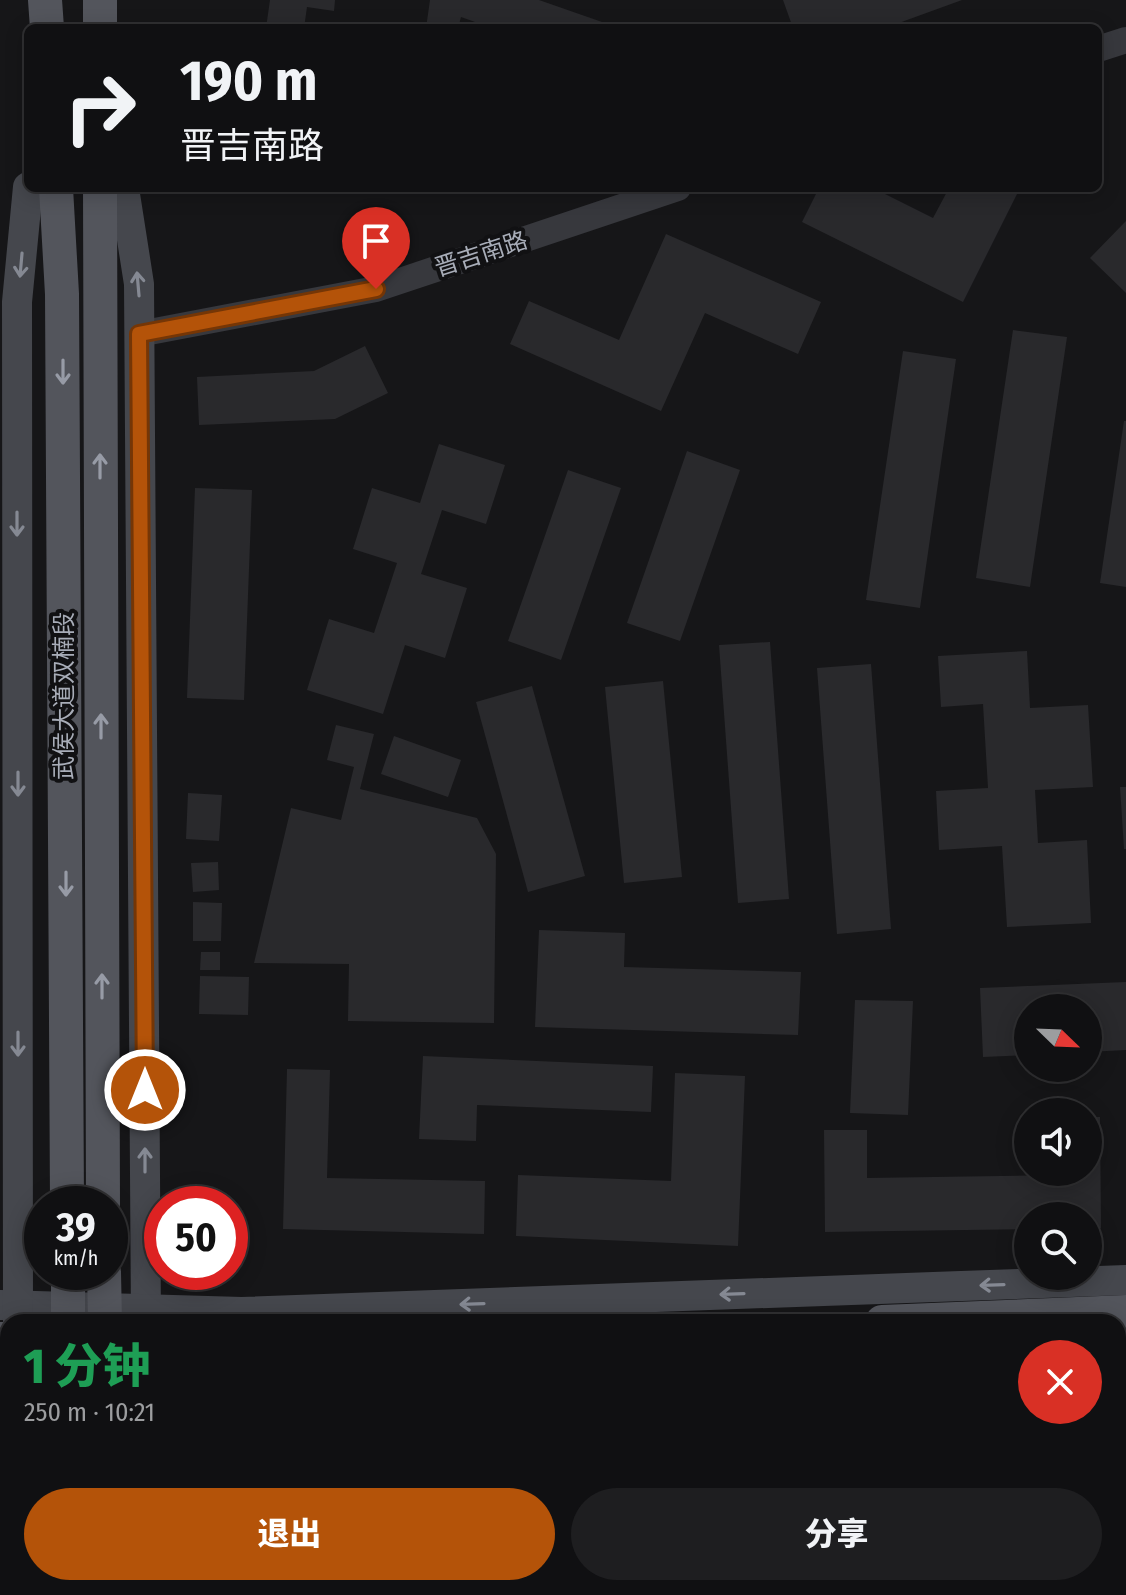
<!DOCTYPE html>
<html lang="zh">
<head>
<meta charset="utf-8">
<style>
  :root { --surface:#101012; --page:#1e1e20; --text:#f1f3f6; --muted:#9c9d9f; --line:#303032; --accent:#b45309 }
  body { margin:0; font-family:"Fira Sans Condensed","Noto Sans SC",sans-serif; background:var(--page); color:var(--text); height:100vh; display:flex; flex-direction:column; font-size:30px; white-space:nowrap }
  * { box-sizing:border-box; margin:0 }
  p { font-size:26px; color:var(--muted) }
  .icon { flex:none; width:44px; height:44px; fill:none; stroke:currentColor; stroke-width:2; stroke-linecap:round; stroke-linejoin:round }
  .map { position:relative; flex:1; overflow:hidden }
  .side { position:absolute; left:0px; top:1314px; width:1126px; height:282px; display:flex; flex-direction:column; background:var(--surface); border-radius:24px 24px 0 0; box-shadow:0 4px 20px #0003,0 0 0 2px var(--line) }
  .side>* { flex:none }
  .hud { position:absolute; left:24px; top:24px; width:1078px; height:168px; border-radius:12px; box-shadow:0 4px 20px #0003,0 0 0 2px var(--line); background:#101012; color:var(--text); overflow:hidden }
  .needle { width:52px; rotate:113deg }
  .tools { position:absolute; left:1014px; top:994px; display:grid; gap:16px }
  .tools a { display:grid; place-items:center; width:88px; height:88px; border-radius:50%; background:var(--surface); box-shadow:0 4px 20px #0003,0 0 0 2px var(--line); font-size:40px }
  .speed { position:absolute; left:24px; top:1186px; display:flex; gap:16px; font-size:40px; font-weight:700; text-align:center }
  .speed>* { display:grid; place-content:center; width:104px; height:104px; border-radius:50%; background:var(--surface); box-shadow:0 4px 20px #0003,0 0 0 2px var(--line); line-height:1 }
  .speed small { font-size:20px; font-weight:400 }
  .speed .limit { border:12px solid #d22; background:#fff; color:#111 }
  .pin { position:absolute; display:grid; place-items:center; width:68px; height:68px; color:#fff; margin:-82px -34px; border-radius:50% 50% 50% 0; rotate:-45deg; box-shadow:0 0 8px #0007 }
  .pin .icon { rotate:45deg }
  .me { position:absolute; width:88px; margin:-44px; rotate:0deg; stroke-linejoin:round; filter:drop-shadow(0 0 6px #0008) }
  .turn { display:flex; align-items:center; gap:28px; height:168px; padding:0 24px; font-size:36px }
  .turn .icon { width:104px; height:104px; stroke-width:2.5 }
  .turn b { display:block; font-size:56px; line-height:68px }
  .round { display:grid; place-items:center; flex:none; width:84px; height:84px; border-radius:42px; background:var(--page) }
  .headline { display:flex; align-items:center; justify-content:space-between; height:136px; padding:0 24px }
  h1 { font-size:48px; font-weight:800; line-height:60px; color:#1e9e55 }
  .cta { display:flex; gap:16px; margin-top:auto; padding:16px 24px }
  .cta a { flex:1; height:92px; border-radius:48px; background:var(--accent); color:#fff; font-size:32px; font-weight:800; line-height:92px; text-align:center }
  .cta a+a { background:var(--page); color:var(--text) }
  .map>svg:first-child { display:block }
</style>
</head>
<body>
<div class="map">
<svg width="1126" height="1595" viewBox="0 0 1126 1595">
  <rect width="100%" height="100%" fill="#161618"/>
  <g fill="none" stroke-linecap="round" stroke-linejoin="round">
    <polyline stroke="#2c353c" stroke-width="8" points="1118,1434 1126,1433"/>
  </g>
  <g fill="#29292c">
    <polygon points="270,0 335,0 334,11 307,7 304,28 266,28"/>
    <polygon points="430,0 539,0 602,22 600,28 492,28 461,17 458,28 426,28"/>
    <polygon points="783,0 962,0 885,28 793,28"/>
    <polygon points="819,188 873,188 933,218 949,188 1020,188 963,302 802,222"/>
    <polygon points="1126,221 1126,293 1090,258"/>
    <polygon points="666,234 821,302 798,354 705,313 661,411 510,344 529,301 619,340"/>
    <polygon points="1013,330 1067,337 1030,587 976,578"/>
    <polygon points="365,346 388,393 335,419 199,425 197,377 314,371"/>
    <polygon points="903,351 956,359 920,608 866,600"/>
    <polygon points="1124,421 1126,421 1126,587 1100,583"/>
    <polygon points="439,444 505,465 486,524 442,510 421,574 467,588 445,658 405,645 383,714 307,690 329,619 374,633 397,563 353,549 372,488 420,503"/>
    <polygon points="687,451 740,470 680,641 627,623"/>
    <polygon points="568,470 621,488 561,660 508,641"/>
    <polygon points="195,488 252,490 244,700 187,698"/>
    <polygon points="770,642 789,899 738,903 719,645"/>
    <polygon points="1027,651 1030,708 1088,705 1093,787 1035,790 1038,843 1087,840 1091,923 1007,927 1002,846 939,850 936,791 988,788 983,704 941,707 938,656"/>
    <polygon points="871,664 891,929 837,934 817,668"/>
    <polygon points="663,681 682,877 624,883 605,687"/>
    <polygon points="532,686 585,876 528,892 476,702"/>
    <polygon points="336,725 374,734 360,789 477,818 496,854 494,1023 348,1021 349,964 254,963 291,808 341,820 354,767 327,760"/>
    <polygon points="394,736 461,760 448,797 381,774"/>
    <polygon points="1120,787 1126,787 1126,849 1124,849"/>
    <polygon points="188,793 222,795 219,841 186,839"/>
    <polygon points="218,862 219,890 193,892 191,863"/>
    <polygon points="193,902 222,903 221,941 193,941"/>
    <polygon points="539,930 625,933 624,967 801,972 798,1035 535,1027"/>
    <polygon points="201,952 220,952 220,970 200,970"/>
    <polygon points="200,976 249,977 248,1015 199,1014"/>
    <polygon points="1126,982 1126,1050 1088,1052 1088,1008 1028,1008 1028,1055 983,1057 980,988"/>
    <polygon points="855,1000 913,1001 908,1115 850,1113"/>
    <polygon points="423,1056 653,1066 651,1112 477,1105 476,1141 419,1139"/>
    <polygon points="287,1069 330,1070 327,1178 485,1181 484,1234 283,1229"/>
    <polygon points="675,1073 745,1076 738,1246 516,1236 518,1175 671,1181"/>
    <polygon points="1088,1117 1100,1117 1101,1228 1088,1228 1088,1216 1028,1216 1028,1229 825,1232 824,1130 867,1130 867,1178 1058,1175 1058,1172 1088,1172"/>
  </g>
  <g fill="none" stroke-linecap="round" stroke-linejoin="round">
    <polyline stroke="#37383d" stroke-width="22" points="1017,1588 1017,1595"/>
    <g stroke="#37383d" stroke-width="26">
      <polyline points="1098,49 1126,40"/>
      <polyline points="139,334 376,289 678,188"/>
    </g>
    <g stroke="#45474d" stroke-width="30">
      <polyline points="124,188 139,284 146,1322"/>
      <polyline points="1,1305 242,1312 1126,1280"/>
      <polyline points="18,1322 17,302 28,187"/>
      <polyline points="1118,1384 1126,1384"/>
      <polyline points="0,1410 8,1411"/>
      <polyline points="26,1588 26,1595"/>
      <polyline points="155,1588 155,1595"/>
    </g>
    <g stroke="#53555c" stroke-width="34">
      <polyline points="45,0 47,28"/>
      <polyline points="100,28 100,0"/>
      <polyline points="56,188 62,294 67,1204"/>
      <polyline points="100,188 103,1204"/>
      <polyline points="882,1322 1126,1312"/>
      <polyline points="0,1339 8,1339"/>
      <polyline points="1118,1344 1126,1344"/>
      <polyline points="0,1372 8,1373"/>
      <polyline points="74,1588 74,1595"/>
      <polyline points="112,1588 112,1595"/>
    </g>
    <g stroke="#53555c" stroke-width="34">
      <polyline points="68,1272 68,1322"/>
      <polyline points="104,1272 105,1322"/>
    </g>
  </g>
  <defs><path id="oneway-shaft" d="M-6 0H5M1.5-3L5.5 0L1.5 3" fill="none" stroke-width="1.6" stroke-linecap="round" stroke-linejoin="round" transform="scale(2)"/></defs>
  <g stroke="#858993">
    <use href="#oneway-shaft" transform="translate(21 265) rotate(95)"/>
    <use href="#oneway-shaft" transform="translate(138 284) rotate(-95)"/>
    <use href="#oneway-shaft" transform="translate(17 524) rotate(90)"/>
    <use href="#oneway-shaft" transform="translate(18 784) rotate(90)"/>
    <use href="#oneway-shaft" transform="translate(18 1044) rotate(90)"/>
    <use href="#oneway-shaft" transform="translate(145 1160) rotate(-90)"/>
    <use href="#oneway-shaft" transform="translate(992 1285) rotate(178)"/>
    <use href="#oneway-shaft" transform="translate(732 1294) rotate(178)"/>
    <use href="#oneway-shaft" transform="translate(472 1304) rotate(178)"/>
  </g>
  <g stroke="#979ba6">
    <use href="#oneway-shaft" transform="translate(63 372) rotate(90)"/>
    <use href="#oneway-shaft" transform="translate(100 466) rotate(-90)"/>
    <use href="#oneway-shaft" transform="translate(101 726) rotate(-90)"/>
    <use href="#oneway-shaft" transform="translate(66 884) rotate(90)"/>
    <use href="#oneway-shaft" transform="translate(102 986) rotate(-90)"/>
  </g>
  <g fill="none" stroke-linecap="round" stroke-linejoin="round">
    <defs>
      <polyline id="route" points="145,1090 139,334 376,289"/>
    </defs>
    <use href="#route" stroke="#753606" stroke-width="20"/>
    <use href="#route" stroke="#b45309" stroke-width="14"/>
  </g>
  <g text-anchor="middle" stroke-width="8" stroke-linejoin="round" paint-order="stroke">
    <g font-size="24" fill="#a8adb8" stroke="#111113">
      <text transform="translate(481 254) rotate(-18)" y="8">晋吉南路</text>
      <text transform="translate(64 696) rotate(-90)" y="8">武侯大道双楠段</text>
    </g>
  </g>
</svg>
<div class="tools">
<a><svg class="needle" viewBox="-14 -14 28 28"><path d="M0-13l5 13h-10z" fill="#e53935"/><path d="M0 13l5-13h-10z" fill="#9c9d9f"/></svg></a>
<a><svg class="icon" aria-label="sound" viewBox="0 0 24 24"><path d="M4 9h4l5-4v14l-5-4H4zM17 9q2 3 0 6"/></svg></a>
<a><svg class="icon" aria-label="search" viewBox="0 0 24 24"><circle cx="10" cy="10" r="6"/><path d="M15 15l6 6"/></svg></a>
</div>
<div class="speed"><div>39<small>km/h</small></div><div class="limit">50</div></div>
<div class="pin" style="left:376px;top:289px;background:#d93025"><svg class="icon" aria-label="arrive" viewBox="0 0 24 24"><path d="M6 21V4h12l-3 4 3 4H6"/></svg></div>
<svg class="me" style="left:145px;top:1090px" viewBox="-20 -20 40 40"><circle r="17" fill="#b45309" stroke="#fff" stroke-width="3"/><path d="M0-11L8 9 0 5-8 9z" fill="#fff"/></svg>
<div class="hud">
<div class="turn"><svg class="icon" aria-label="right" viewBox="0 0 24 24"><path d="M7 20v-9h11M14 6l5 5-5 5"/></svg><div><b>190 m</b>晋吉南路</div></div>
</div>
<section class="side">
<div class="headline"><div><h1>1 分钟</h1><p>250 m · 10:21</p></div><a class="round" style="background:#d93025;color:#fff"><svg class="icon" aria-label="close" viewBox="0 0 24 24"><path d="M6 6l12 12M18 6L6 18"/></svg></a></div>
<div class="cta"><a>退出</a><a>分享</a></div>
</section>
</div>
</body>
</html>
